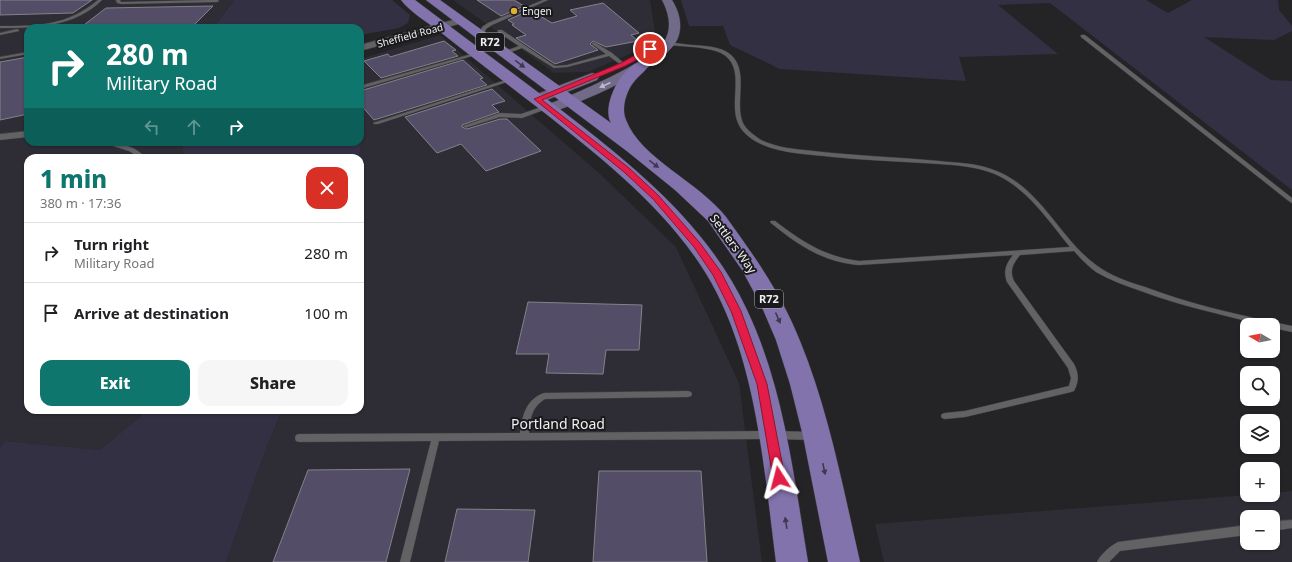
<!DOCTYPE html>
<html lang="en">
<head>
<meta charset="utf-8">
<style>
  :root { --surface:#fff; --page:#f6f6f6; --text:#202124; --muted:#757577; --line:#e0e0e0; --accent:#0f766e }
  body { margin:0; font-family:"Noto Sans",sans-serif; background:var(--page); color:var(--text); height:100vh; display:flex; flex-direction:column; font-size:15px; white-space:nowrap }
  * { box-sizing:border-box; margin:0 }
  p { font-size:13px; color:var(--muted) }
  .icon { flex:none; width:22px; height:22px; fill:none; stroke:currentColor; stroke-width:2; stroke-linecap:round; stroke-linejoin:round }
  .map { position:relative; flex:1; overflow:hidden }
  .side { position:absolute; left:24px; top:154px; width:340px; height:260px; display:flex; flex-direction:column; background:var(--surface); border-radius:12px; box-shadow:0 1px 3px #0004 }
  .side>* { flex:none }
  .hud { position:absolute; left:24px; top:24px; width:340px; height:122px; border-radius:12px; box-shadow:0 1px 3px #0004; background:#0f766e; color:#fff; overflow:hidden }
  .needle { width:26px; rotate:280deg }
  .controls { position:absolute; left:1240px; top:318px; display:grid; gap:8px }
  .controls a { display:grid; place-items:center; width:40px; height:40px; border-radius:8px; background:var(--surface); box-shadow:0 1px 3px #0004; font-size:20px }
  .pin { position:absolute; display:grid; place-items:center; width:34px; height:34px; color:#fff; margin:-17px; border:2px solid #fff; border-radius:50%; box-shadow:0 1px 4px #0007 }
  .me { position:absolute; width:44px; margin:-22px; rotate:351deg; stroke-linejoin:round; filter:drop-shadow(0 0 3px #0008) }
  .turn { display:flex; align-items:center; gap:14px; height:84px; padding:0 16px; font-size:18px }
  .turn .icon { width:52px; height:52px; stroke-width:2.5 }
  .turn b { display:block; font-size:28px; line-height:34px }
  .lanes { display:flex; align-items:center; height:38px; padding:0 16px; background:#0003; justify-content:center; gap:20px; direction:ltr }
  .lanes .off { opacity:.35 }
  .round { display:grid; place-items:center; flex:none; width:42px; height:42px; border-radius:12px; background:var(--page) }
  .headline { display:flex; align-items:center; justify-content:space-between; height:68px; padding:0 16px }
  h1 { font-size:24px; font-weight:800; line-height:30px; color:var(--accent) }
  .button { display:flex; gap:8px; margin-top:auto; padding:8px 16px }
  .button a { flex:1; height:46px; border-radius:12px; background:var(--accent); color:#fff; font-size:16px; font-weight:800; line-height:46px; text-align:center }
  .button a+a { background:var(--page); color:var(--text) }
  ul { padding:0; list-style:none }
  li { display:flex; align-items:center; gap:12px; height:60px; padding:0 16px; border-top:1px solid var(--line) }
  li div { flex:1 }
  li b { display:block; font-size:15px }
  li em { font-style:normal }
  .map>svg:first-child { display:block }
</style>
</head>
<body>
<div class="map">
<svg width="1292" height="562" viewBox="0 0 1292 562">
  <rect width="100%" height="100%" fill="#242326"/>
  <g fill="#2e2c34" fill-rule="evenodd">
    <polygon points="0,0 240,0 232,2 213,28 28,28 28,142 183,142 182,158 28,158 28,410 144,410 141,416 100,450 5,441 0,448"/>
    <polygon points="453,0 650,0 655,31 641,49 588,72 554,73"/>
    <polygon points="440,35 600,174 676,247 739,383 762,562 226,562 267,446 282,410 360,410 359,158 362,137 360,135 360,59"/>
    <path d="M1292,491V562H884L875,524L1247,495H1273V493ZM1247,517H1273V543H1247Z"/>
  </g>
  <g fill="#343044">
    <polygon points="234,0 392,0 410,15 408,23 399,28 360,35 360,28 213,28"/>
    <polygon points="681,0 1146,0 1168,13 1192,0 1278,0 1279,10 1292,26 1292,31 1274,40 1204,37 1271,80 1292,81 1292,190 1050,3 998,5 1058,54 959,57 966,81 780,69 730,45 723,26 689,26"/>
    <polygon points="360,135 362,137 359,158 182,158 183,142 360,142"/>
    <polygon points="144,410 282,410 267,446 226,562 0,562 0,448 5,441 100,450 141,416"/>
  </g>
  <g fill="#534d68" stroke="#838387">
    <polygon points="0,0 92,0 73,13 0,15"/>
    <polygon points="477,0 514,0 524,6 501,16"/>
    <polygon points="603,3 639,33 631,35 638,41 606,47 593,41 590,44 598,50 555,64 516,38 526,35 512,25 514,24 508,20 530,10 552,23 577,16 570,10"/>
    <polygon points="213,6 191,28 80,28 106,8"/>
    <polygon points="444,41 456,50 452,51 458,56 381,78 364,61 388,54 390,57"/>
    <polygon points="28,57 28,114 0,120 0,62"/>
    <polygon points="463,60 483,78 480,79 487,85 374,120 360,104 360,91"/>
    <polygon points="492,89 505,101 492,105 499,112 462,125 462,127 467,129 500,119 507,119 541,151 486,171 461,144 437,153 405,117"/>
    <polygon points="528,302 642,305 639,350 606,350 603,374 546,373 549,354 516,354"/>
    <polygon points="410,469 386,562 273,562 308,470"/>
    <polygon points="599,471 701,471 707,562 593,562"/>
    <polygon points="457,509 535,510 528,562 445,562"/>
  </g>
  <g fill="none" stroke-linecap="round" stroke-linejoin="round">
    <defs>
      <g id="lane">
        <path d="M98,0H102C75,27 36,28 0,28V26C38,26 67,26 98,0Z"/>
        <polygon points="116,0 120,0 121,2 207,0 218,0 219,1 217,2 121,4 117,3"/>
        <polygon points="543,0 548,0 492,25 486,29 483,37 479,36 482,27 488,23"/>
        <polygon points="17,29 19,30 19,31 0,35 0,33"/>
        <polygon points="498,30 502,30 555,66 567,65 606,54 592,44 592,43 594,42 612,53 625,64 621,65 609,56 567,67 554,68 522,48 506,54 502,54 502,52 519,46 498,32"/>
        <polygon points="1081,35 1085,35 1292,198 1292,203 1290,202 1081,37"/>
        <path d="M653,42C666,41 679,44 691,45C704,46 721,46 731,55C750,72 733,105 744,125C748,131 755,136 761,140C778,148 795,149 813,151C855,156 897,157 939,161C956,163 975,163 991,169C1040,185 1058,237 1096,265C1111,276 1128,282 1145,287C1192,305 1243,316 1292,326V332L1273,328V325H1262C1221,314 1180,306 1141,291C1126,286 1110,280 1096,272C1088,266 1081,259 1074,251L1020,255C1013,264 1009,270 1014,281L1074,364C1079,374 1079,381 1074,391L1071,392L965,417L945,419L942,418L941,416L942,414L945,413L965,411L1069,386L1071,378L1068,368L1007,282C1003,271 1006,264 1013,255L859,265C823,262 798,245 771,223L770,222L771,221H775C801,241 825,257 859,261L1070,247C1051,224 1034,198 1008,181C984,165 952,165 924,163C893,161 863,160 833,157C809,154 781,154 759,143C751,139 743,133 739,125C727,103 748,67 721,53C707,46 672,46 655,44L653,43Z"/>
        <polygon points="28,52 28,54 0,59 0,57"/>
        <polygon points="475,53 479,54 360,89 360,86"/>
        <polygon points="509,79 513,80 378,124 374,124 373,123"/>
        <polygon points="547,105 550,107 549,108 522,118 500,117 468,127 466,128 463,126 500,113 521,114"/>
        <path d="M105,142C119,142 137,147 146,158H140L129,151L110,145Z"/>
        <path d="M688,391L691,392L692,394L691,396L688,397L545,399C532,407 530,418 529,433L767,431L770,432L771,435L770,438L767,439L439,441L410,562H400L431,441L299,442L296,441L295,438L296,435L299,434L520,433C522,416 526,399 544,393Z"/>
        <polygon points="777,431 811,432 814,433 815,436 814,439 811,440 777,439 774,438 773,435 774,432"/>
        <polygon points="1292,520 1292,528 1273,531 1273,521"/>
        <path d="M1247,525V535L1120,551L1109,562H1097C1100,555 1111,545 1118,542Z"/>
      </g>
      <g id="street">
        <polygon points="460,18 464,21 463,23 360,51 360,45"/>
        <polygon points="28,131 28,137 0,140 0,134"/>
      </g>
      <g id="secondary">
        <path d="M662,0H672C679,11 683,25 678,38C665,68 585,100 554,112L549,113L544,112L542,109L544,106C570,96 655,61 666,38C672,26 668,11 662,0Z"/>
        <polygon points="592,73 597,74 599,77 597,80 542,102 537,103 532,102 530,99 532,96"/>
      </g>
      <g id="primary">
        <path d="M401,0H415C465,38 516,75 565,113C636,168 708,226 747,310C784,388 794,478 808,562H776C764,470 757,364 711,282C671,212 603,159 541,110C507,84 473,58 439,31C428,23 409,11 401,0Z"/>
        <path d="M426,0H440L611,123C600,104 626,57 647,62L649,65C645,72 638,76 633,83C626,92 621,109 626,120C641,159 699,182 726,217C755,257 782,295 800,341C829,412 843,488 860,562H828L803,436L790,384L776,340L761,305L742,270L708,221L675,190L628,152Z"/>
      </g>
    </defs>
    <use href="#lane" stroke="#3f3e40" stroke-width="1"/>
    <use href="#street" stroke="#3f3e40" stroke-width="1"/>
    <use href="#secondary" stroke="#3f3e40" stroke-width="1"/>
    <use href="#primary" stroke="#3f3e40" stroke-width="1"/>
    <use href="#lane" fill="#626265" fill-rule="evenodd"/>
    <use href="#street" fill="#626265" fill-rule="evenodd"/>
    <use href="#secondary" fill="#726a89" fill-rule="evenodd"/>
    <use href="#primary" fill="#8373ad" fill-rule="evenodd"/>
  </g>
  <defs><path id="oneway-solid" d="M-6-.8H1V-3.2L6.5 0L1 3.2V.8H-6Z"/></defs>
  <g fill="#3f394f">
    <use href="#oneway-solid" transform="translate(520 64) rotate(37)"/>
    <use href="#oneway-solid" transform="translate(654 164) rotate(38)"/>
    <use href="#oneway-solid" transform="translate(778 318) rotate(66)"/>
    <use href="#oneway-solid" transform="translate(824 469) rotate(78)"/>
    <use href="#oneway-solid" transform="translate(786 523) rotate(-99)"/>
  </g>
  <use fill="#bdb9c7" href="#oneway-solid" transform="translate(605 85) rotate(156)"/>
  <polygon fill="#e11d48" stroke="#92132f" points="650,47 653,49 644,56 625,66 542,100 629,168 658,195 700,243 721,272 741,311 767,384 785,478 783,481 779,483 774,481 773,478 757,384 731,311 713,275 694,247 653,199 624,172 534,99 621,63"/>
  <circle fill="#e1af34" stroke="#1a1a1d" stroke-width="1.5" cx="514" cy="11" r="4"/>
  <g text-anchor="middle" stroke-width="4" stroke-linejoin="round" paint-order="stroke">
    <g font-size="10" fill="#efeef0" stroke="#1a1a1d" text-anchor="start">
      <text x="522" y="15">Engen</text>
    </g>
    <g font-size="10" fill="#efeef0" stroke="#1a1a1d">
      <text transform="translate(410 35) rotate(-15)" y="4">Sheffield Road</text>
    </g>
    <g fill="#1a1a1d" stroke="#afaeb1" stroke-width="1">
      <rect x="476" y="33" width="28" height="18" rx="3"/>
      <rect x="755" y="290" width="28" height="18" rx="3"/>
    </g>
    <g font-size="11" font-weight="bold" fill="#efeef0">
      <text x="490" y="46">R72</text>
      <text x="769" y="303">R72</text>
    </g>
    <g font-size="12" fill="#efeef0" stroke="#1a1a1d">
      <text transform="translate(733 244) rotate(54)" y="4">Settlers Way</text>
    </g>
    <g font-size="14" fill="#efeef0" stroke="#1a1a1d">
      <text x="558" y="429">Portland Road</text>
    </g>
  </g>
</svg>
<div class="controls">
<a><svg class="needle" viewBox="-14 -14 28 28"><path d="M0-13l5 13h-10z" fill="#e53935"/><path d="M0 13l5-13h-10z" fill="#757577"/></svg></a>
<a><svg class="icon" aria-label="search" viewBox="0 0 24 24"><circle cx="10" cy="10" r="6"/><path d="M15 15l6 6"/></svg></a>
<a><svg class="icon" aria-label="layers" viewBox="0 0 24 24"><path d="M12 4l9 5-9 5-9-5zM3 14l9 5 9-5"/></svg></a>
<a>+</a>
<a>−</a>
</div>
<div class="pin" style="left:650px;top:49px;background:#d93025"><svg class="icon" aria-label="arrive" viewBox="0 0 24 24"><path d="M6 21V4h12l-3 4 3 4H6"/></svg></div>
<svg class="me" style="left:779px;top:478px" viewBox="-20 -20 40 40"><path d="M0-17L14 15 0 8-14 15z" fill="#e11d48" stroke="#fff" stroke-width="4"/></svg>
<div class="hud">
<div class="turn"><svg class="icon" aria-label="right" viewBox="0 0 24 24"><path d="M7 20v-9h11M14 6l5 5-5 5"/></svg><div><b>280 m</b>Military Road</div></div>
<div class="lanes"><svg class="icon off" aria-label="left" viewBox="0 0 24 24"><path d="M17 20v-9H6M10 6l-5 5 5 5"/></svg><svg class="icon off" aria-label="ahead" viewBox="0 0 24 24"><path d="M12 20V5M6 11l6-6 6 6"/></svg><svg class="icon" aria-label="right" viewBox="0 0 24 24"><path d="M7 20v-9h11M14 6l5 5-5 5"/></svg></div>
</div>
<section class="side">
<div class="headline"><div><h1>1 min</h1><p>380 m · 17:36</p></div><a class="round" style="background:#d93025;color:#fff"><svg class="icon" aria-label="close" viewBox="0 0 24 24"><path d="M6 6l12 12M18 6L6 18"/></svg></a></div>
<ul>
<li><svg class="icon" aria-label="right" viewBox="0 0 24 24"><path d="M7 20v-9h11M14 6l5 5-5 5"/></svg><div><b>Turn right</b><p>Military Road</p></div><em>280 m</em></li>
<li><svg class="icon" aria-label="arrive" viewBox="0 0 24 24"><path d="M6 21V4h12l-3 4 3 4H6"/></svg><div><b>Arrive at destination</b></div><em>100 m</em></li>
</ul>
<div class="button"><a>Exit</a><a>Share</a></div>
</section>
</div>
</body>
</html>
